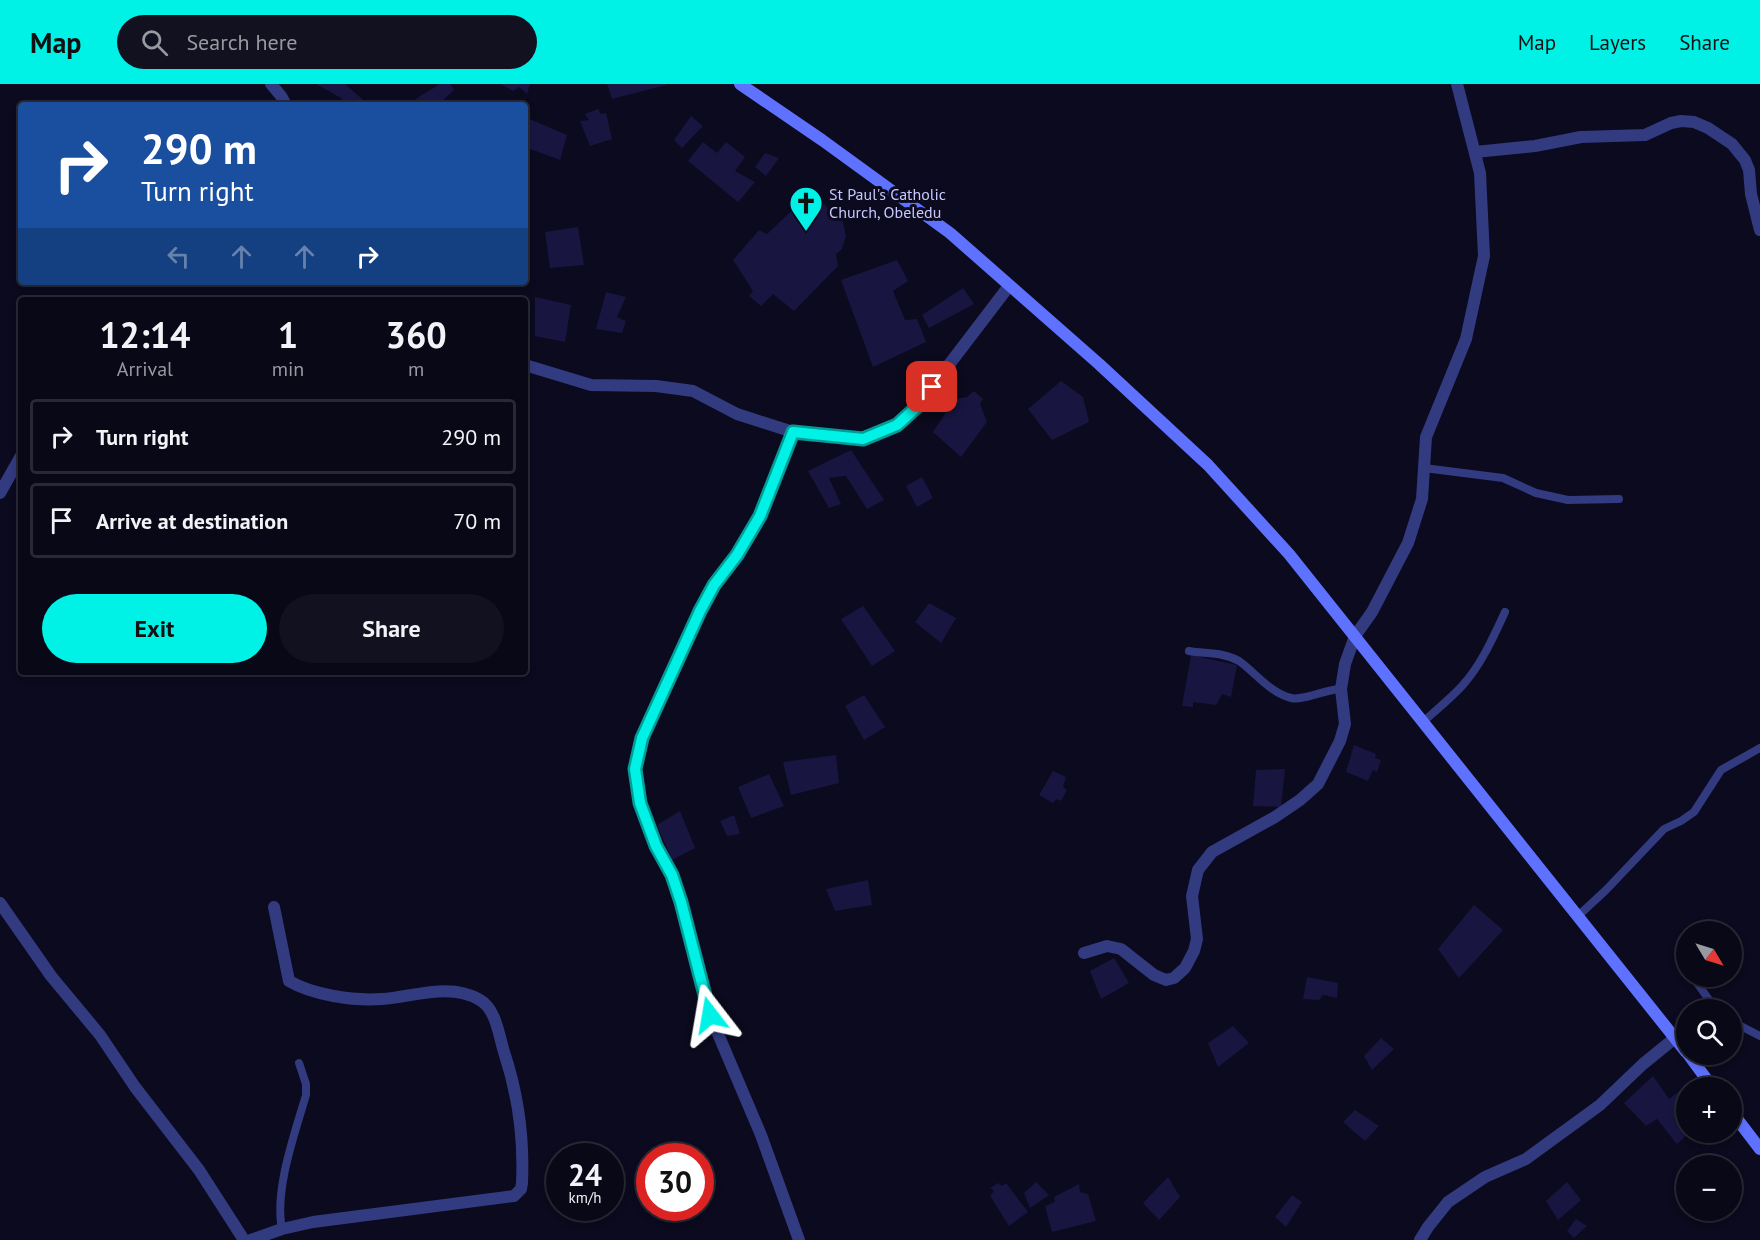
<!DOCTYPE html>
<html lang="en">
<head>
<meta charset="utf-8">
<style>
  :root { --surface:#080816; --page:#11111f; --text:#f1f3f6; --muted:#989aa1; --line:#292935; --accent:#00f2e7 }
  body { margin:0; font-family:"PT Sans",sans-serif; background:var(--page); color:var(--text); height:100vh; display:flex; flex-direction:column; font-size:22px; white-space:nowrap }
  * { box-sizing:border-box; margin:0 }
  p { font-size:20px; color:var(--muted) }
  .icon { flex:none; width:33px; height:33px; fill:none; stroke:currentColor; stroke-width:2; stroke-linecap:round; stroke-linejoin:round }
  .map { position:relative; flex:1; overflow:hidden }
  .drawer { position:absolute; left:18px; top:213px; width:510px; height:378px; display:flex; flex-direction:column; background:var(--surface); border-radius:6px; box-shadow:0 3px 9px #0003,0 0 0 2px var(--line) }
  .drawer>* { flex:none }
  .guide { position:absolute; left:18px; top:18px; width:510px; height:183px; border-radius:6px; box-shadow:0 3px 9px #0003,0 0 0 2px var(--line); background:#1a4fa0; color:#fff; overflow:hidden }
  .needle { width:39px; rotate:128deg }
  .controls { position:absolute; left:1676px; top:837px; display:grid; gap:12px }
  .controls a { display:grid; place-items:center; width:66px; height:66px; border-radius:50%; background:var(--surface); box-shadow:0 3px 9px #0003,0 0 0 2px var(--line); font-size:30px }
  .speed { position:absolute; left:546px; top:1059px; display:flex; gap:12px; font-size:30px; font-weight:700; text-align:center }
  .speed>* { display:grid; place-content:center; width:78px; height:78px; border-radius:50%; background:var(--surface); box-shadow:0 3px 9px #0003,0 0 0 2px var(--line); line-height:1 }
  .speed small { font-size:15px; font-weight:400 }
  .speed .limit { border:9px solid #d22; background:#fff; color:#111 }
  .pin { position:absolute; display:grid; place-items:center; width:51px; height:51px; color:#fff; margin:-26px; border-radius:12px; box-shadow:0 3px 9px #0006 }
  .me { position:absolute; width:66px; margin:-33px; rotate:346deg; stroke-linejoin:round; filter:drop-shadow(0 0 4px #0008) }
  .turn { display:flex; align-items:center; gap:21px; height:126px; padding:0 24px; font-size:27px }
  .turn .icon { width:78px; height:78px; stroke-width:2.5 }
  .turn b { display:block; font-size:42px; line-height:51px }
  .lanes { display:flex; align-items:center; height:57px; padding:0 24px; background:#0003; justify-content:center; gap:30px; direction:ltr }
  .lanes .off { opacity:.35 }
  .eta { display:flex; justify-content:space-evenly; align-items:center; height:102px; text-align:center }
  .eta b { font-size:36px; font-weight:700; line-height:42px }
  .button { display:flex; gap:12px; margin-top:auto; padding:12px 24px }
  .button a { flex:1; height:69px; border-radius:36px; background:var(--accent); color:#111; font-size:24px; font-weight:700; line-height:69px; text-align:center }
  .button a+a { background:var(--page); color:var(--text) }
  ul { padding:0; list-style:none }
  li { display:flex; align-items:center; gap:18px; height:75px; margin:0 12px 9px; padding:0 12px; border:3px solid var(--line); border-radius:6px }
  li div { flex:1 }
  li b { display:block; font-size:22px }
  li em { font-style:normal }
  header { display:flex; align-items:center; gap:36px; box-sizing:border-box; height:84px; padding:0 30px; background:var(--accent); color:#111 }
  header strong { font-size:28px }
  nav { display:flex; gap:33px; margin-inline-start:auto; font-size:21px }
  .search { width:420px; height:54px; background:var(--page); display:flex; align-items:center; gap:15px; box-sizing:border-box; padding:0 21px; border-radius:33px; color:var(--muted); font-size:22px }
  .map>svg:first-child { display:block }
</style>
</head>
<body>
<header>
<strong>Map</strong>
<div class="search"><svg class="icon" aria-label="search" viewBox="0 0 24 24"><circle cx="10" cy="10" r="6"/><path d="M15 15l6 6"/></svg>Search here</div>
<nav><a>Map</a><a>Layers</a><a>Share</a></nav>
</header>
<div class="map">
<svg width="1760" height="1156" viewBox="0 0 1760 1156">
  <rect width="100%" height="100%" fill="#0b0a1e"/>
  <g fill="#181540">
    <polygon points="316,0 345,0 369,21 343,21 341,14"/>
    <polygon points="440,0 450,0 454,6 438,21 412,21 417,14"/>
    <polygon points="501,0 530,0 527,10 519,3 513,7"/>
    <polygon points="607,0 666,0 666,1 612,15"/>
    <polygon points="598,25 601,30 606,29 612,55 590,62 580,37 589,36 585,30"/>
    <polygon points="691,32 703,42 682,64 674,56"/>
    <polygon points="525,33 567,51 560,76 525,63"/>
    <polygon points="703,58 717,69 726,58 745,73 735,87 755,98 738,118 688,77"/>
    <polygon points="765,69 779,74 766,92 755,83"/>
    <polygon points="802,117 816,117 824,120 843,138 846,152 842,165 836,170 838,182 794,227 773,210 761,222 749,212 753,207 733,176 759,146 767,150"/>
    <polygon points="578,143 584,181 550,184 545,148"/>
    <polygon points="897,176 908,197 893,207 905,236 917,235 926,258 873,283 841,196"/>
    <polygon points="963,204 974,220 929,244 922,231"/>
    <polygon points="606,208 626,213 617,233 626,237 622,249 596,245"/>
    <polygon points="535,213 571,221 565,258 535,252"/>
    <polygon points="1061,297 1083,313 1089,338 1052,356 1028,325"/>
    <polygon points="974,307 983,315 980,320 987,338 961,373 933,348 955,315 967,313"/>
    <polygon points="851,366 884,416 867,425 846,392 829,394 841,420 829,424 808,387"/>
    <polygon points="922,393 933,414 917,423 906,402"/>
    <polygon points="929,519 956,534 941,559 915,538"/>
    <polygon points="863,522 895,567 872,582 841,535"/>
    <polygon points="1191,571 1237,581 1231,613 1222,610 1216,621 1193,618 1193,623 1182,622"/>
    <polygon points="864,611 885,643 864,656 845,622"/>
    <polygon points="1354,661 1376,670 1375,674 1381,676 1377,688 1373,686 1368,697 1346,688"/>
    <polygon points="836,671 839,699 791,711 783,678"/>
    <polygon points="1285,685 1281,723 1253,722 1256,686"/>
    <polygon points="1053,687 1066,693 1063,703 1067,706 1061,717 1056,715 1053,719 1039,711"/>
    <polygon points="769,690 784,722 751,734 738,703"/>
    <polygon points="680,727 695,764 672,776 657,741"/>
    <polygon points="734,731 740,750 727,752 720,737"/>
    <polygon points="868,796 872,821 835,827 826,805"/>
    <polygon points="1474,821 1503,846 1459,894 1438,865"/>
    <polygon points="1114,874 1129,899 1101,915 1090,887"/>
    <polygon points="1307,893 1338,899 1337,914 1323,911 1319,916 1303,915"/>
    <polygon points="1233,942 1249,959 1218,983 1208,959"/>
    <polygon points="1381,954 1394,965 1372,986 1364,972"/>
    <polygon points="1653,992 1669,1015 1682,1005 1686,1011 1686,1048 1690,1048 1677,1060 1657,1035 1646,1042 1624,1019"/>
    <polygon points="1355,1026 1379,1042 1365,1057 1343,1038"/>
    <polygon points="1168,1093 1180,1113 1159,1136 1143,1119"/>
    <polygon points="1036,1098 1049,1111 1030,1124 1024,1109"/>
    <polygon points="1567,1098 1581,1116 1558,1136 1546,1117"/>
    <polygon points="998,1099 1002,1102 1006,1099 1028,1128 1009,1142 990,1112 994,1107 990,1104"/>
    <polygon points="1079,1100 1080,1108 1088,1110 1096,1137 1052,1148 1045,1122 1055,1118 1054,1113"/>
    <polygon points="1292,1111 1302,1118 1286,1143 1275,1133"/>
    <polygon points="1576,1135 1587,1142 1574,1154 1567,1147"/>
  </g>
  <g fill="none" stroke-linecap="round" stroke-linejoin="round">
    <g stroke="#323a80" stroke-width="8">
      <polyline points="1424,384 1503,394 1536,409 1568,416 1619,415"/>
      <path d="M1189,567C1205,570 1224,568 1239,577C1256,589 1270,609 1291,614C1303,617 1326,605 1341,605"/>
      <path d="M1423,638C1436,626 1450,615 1462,602C1481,581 1493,554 1505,528"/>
      <polyline points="1578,832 1606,806 1664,745 1681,737 1694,728 1721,686 1760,664"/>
      <polyline points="1692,892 1710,917 1713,926"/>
      <polyline points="1731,937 1760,952"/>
      <path d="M282,1145C274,1106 295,1049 306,1011V1000L299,979"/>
    </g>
    <g stroke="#323a80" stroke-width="12">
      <polyline points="271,0 281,12 286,21"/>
      <polyline points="1475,68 1535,62 1581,53 1645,51 1671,39 1681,37 1694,38 1708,44 1732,60 1745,76 1749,86 1751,110 1760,146"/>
      <polyline points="525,281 591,301 656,302 693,307 737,330 793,348 863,355 897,341 919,320 1009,202"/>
      <polyline points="793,348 760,432 737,471 714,501 700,527 642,654 635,685 640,719 656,762 672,791 681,818 710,931 761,1051 799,1156"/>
      <polyline points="0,409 21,372"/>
      <polyline points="0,819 51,892 100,951 135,1003 199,1086 244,1156"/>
      <polyline points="1084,869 1107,862 1121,865 1154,891 1166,896 1174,894 1185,884 1194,867 1197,855 1192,812 1198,786 1212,768 1275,733 1300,716 1318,700 1340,657 1345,640 1341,605 1345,580 1355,552 1372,528 1408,459 1422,415 1426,353 1466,255 1484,172 1480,89 1457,0"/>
      <path d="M251,1156L282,1145L313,1138L514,1112L521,1105L522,1099C524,1055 518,1010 504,968C499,952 496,925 480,916C450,898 413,913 382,915C353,917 313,911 289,897L274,823"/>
      <polyline points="1420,1156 1428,1143 1448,1118 1485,1093 1526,1075 1600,1021 1643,980 1675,954"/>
    </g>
    <g stroke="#5e72ff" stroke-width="12">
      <polyline points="740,0 822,56 950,149 1099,280 1208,381 1289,470 1686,968"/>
      <polyline points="1688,970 1713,1004"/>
      <polyline points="1731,1027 1760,1065"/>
    </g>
  </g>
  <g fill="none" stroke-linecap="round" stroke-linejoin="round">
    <defs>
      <polyline id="route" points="710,931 681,818 672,791 656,762 640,719 635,685 642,654 700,527 714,501 737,471 760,432 793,348 863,355 897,341 920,320 932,303"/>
    </defs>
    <use href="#route" stroke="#009d96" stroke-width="15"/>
    <use href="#route" stroke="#00f2e7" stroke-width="10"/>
  </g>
  <defs>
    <symbol id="church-pin" viewBox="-11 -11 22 30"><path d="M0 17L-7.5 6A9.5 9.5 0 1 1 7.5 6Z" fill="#00f2e7" stroke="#0b0a1e"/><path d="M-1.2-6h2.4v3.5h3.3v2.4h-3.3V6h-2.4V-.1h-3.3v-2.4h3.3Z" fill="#111"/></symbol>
  </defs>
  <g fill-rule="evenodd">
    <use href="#church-pin" x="787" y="100" width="38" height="52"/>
  </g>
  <g text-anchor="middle" stroke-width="6" stroke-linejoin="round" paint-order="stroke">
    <g font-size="16" fill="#c7c9ff" stroke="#0b0a1e" text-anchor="start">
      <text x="829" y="116">St Paul's Catholic<tspan x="829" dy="18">Church, Obeledu</tspan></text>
    </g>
  </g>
</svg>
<div class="controls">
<a><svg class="needle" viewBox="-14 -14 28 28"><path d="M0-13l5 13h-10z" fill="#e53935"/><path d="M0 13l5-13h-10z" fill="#989aa1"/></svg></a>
<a><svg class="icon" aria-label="search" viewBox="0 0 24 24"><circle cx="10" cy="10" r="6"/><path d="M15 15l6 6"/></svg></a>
<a>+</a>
<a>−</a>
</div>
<div class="speed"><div>24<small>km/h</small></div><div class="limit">30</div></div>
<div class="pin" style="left:932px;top:303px;background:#d93025"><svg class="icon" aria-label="arrive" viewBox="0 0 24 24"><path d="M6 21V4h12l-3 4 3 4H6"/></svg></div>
<svg class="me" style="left:710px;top:931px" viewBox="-20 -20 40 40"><path d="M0-17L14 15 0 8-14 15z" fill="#00f2e7" stroke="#fff" stroke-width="4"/></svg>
<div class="guide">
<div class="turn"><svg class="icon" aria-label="right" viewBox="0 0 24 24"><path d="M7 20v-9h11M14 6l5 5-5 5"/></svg><div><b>290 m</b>Turn right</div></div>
<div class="lanes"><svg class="icon off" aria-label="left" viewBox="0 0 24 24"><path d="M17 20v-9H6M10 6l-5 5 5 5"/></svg><svg class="icon off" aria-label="ahead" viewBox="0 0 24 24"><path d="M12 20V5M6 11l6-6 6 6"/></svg><svg class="icon off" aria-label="ahead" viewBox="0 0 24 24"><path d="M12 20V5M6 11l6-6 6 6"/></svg><svg class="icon" aria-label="right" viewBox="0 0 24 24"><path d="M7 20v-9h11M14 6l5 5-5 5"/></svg></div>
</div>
<section class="drawer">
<div class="eta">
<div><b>12:14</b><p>Arrival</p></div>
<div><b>1</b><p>min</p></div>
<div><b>360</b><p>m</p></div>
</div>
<ul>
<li><svg class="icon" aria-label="right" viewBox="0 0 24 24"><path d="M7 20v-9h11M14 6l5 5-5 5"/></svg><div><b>Turn right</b></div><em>290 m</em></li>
<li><svg class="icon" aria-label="arrive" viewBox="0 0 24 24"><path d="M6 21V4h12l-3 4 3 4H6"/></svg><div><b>Arrive at destination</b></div><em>70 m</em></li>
</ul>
<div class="button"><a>Exit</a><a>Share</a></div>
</section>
</div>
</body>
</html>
